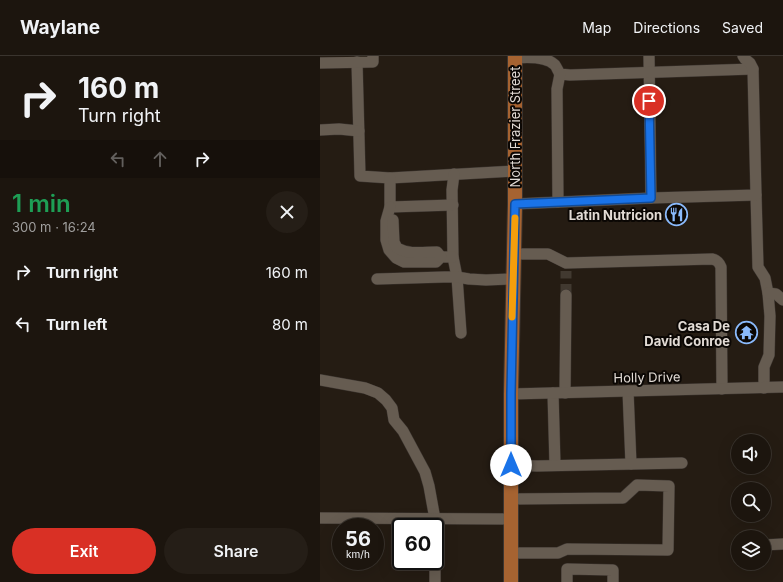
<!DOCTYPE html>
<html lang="en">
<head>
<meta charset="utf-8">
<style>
  :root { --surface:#1c150e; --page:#251e17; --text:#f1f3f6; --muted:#a09f9e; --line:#3a342e; --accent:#d93025 }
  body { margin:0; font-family:Inter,sans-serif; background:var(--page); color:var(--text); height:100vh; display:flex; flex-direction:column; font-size:15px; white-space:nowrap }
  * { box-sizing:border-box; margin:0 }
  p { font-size:13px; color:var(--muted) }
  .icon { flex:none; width:22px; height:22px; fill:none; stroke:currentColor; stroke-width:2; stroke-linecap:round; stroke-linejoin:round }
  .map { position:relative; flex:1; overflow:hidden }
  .details { display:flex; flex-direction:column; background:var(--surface); width:320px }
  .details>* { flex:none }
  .guide { background:#1c150e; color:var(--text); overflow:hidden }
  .fabs { position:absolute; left:411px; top:378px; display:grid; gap:8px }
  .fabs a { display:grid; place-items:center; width:40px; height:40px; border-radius:50%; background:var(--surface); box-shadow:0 4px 16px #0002,0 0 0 1px var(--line); font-size:20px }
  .speed { position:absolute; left:12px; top:462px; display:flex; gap:8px; font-size:20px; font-weight:700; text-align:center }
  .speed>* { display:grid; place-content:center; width:52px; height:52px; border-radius:50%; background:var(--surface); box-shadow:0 4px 16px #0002,0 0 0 1px var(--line); line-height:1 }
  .speed small { font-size:10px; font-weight:400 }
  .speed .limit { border:2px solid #111; border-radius:6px; background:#fff; color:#111 }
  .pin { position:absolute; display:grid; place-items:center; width:34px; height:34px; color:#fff; margin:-17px; border:2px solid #fff; border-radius:50%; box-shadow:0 1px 4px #0007 }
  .me { position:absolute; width:44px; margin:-22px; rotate:0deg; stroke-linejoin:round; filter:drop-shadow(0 0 3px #0008) }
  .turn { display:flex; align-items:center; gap:14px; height:84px; padding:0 12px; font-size:18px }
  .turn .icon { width:52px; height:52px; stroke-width:2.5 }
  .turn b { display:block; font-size:28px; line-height:34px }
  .lanes { display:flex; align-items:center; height:38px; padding:0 12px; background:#0003; justify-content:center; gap:20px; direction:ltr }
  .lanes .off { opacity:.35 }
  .round { display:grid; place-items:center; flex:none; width:42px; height:42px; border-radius:21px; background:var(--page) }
  .overview { display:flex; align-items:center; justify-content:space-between; height:68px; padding:0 12px }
  h1 { font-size:24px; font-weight:600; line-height:30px; color:#1e9e55 }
  .action { display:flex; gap:8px; margin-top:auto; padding:8px 12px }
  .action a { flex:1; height:46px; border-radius:24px; background:var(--accent); color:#fff; font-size:16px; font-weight:600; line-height:46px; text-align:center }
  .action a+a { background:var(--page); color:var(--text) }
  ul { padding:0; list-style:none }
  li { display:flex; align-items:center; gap:12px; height:52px; padding:0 12px }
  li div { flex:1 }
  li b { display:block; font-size:15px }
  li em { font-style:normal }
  header { display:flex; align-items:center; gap:24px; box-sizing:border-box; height:56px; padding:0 20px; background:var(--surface); border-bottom:1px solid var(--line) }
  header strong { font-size:19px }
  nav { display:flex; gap:22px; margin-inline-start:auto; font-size:14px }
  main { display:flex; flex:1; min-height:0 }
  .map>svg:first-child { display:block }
</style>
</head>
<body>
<header>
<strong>Waylane</strong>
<nav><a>Map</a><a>Directions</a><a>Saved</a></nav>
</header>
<main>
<section class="details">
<div class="guide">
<div class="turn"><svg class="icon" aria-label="right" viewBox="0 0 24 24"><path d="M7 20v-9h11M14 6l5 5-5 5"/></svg><div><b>160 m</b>Turn right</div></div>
<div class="lanes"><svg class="icon off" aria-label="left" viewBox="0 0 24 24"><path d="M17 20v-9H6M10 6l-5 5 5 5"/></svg><svg class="icon off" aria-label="ahead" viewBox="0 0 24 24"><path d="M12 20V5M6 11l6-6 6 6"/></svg><svg class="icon" aria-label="right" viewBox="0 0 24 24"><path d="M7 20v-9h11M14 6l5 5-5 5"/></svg></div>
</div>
<div class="overview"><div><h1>1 min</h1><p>300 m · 16:24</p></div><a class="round"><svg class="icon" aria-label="close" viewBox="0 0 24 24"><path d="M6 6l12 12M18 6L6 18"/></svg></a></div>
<ul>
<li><svg class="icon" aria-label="right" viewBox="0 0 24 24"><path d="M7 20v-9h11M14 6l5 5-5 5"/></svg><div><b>Turn right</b></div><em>160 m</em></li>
<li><svg class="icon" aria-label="left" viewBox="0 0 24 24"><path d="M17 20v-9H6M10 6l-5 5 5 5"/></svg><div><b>Turn left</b></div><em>80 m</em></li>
</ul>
<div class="action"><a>Exit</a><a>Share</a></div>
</section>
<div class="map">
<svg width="463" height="526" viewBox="0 0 463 526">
  <rect width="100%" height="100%" fill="#251c13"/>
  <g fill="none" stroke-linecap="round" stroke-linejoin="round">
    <polyline stroke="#413930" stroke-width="11" stroke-dasharray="11 5.5" stroke-linecap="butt" points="246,239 246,215"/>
    <defs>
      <g id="minor">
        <polyline points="329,0 331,142"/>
        <path d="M195,2C208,1 226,0 235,9C237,12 238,15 240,18L250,19L433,13"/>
        <polyline points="37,6 40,120 70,122 195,115"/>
        <polyline points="0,7 53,6 53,0"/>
        <polyline points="0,74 19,73 39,75"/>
        <polyline points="134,118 132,134 133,201 137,221 141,277"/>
        <polyline points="70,122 70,151 133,149"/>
        <polyline points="436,139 438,211 445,222 448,237 450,260 449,299 444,311 444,332"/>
        <polyline points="238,146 237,33 240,18"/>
        <polyline points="195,148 331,142 436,139 433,13 430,7 425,3 423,0"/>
        <polyline points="70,151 66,165 66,184 69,194 76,202 84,206 116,206 121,201 133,201"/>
        <path d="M73,164L74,186L77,192C89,199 104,196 117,196L121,201"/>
        <path d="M194,198H228L246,207L392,203C397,204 399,206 401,211L402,333"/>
        <polyline points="57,223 124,221 137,221 149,223 166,224 193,223"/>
        <polyline points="448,237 456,238 463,244"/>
        <polyline points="0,324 45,332 58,337 66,344 72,352 74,364 83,375 105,416 109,430 115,463 115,471"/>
        <polyline points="308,335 311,408"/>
        <polyline points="233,337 235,409"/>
        <polyline points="245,337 246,239"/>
        <polyline points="191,338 463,331"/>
        <polyline points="191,409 217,410 362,407"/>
        <polyline points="191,443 303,442 317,429 349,430 348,494 247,493 238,497 191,497"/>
        <polyline points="0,462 191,463"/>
        <polyline points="115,475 115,526"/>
        <polyline points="444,489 463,488"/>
        <polyline points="247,526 247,513 293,514 293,526"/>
      </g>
      <polyline id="major" points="191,526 191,338 195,148 195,0"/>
    </defs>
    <use href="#minor" stroke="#3c3530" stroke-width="12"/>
    <use href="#major" stroke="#3c3530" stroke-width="16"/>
    <use href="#minor" stroke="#665c51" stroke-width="11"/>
    <use href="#major" stroke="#a66331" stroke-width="14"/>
  </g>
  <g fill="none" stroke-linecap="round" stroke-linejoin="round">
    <defs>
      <polyline id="route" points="191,409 191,338 195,148 331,142 329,45"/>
    </defs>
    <use href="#route" stroke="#114b97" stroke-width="10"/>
    <use href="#route" stroke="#1a73e8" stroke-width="7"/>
    <polyline stroke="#f59e0b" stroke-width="7" points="192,261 195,162"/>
  </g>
  <defs>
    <symbol id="restaurant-ring" viewBox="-11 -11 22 22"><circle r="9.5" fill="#0b0704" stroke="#8abafc" stroke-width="1.5"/><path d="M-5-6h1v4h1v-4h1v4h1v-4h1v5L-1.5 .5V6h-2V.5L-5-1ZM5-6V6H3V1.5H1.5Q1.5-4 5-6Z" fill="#8abafc"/></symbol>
    <symbol id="temple-ring" viewBox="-11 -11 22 22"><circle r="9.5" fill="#0b0704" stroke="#8abafc" stroke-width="1.5"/><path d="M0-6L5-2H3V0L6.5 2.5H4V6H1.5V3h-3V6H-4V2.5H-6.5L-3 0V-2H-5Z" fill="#8abafc"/></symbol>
  </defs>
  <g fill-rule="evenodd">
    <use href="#restaurant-ring" x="344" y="146" width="25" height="25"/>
    <use href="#temple-ring" x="414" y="264" width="25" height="25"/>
  </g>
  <g text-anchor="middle" stroke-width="4" stroke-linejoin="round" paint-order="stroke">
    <g font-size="13" fill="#e2dbd5" stroke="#0b0704">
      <text transform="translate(195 71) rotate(-90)" y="5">North Frazier Street</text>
      <text transform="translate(327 321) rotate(-1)" y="5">Holly Drive</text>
    </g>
    <g font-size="13" font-weight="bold" fill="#e2dbd5" stroke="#0b0704" text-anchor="end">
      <text x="342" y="164">Latin Nutricion</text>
      <text x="410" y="275">Casa De<tspan x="410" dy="15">David Conroe</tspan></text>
    </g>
  </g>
</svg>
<div class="fabs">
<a><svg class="icon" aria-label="sound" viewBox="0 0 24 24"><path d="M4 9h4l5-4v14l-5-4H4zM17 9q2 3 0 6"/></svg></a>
<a><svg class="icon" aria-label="search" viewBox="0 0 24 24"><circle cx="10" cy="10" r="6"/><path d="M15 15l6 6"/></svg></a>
<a><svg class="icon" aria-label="layers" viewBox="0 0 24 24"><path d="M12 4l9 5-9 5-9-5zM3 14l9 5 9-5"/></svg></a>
</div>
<div class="speed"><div>56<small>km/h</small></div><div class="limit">60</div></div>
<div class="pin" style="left:329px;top:45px;background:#d93025"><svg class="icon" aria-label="arrive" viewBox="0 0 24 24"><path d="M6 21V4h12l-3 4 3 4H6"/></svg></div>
<svg class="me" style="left:191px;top:409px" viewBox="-20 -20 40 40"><circle r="19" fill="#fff"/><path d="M0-13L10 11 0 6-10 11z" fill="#1a73e8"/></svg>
</div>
</main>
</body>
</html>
